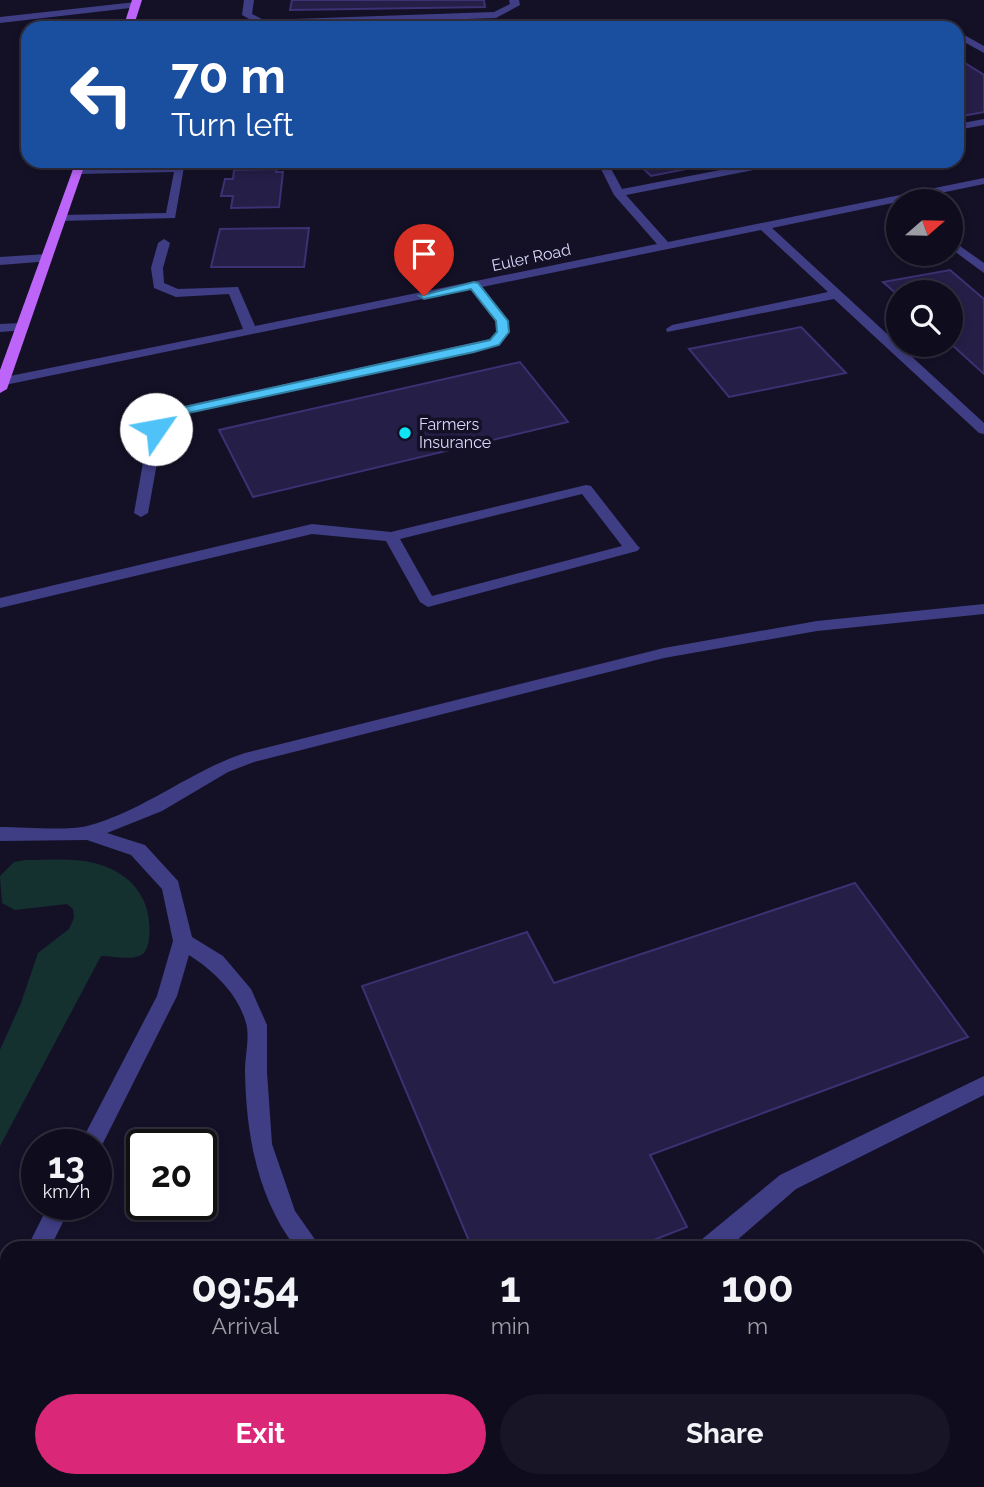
<!DOCTYPE html>
<html lang="en">
<head>
<meta charset="utf-8">
<style>
  :root { --surface:#0f0d1d; --page:#181626; --text:#f1f3f6; --muted:#9b9ca4; --line:#2f2d3b; --accent:#db2777 }
  body { margin:0; font-family:Raleway,sans-serif; background:var(--page); color:var(--text); height:100vh; display:flex; flex-direction:column; font-size:26px; white-space:nowrap }
  * { box-sizing:border-box; margin:0 }
  p { font-size:23px; color:var(--muted) }
  .icon { flex:none; width:38px; height:38px; fill:none; stroke:currentColor; stroke-width:2; stroke-linecap:round; stroke-linejoin:round }
  .map { position:relative; flex:1; overflow:hidden }
  .panel { position:absolute; left:0px; top:1241px; width:985px; height:247px; display:flex; flex-direction:column; background:var(--surface); border-radius:21px 21px 0 0; box-shadow:0 4px 10px #0003,0 0 0 2px var(--line) }
  .panel>* { flex:none }
  .hud { position:absolute; left:21px; top:21px; width:943px; height:147px; border-radius:21px; box-shadow:0 4px 10px #0003,0 0 0 2px var(--line); background:#1a4fa0; color:#fff; overflow:hidden }
  .needle { width:46px; rotate:70deg }
  .tools { position:absolute; left:886px; top:189px; display:grid; gap:14px }
  .tools a { display:grid; place-items:center; width:77px; height:77px; border-radius:50%; background:var(--surface); box-shadow:0 4px 10px #0003,0 0 0 2px var(--line); font-size:35px }
  .speed { position:absolute; left:21px; top:1129px; display:flex; gap:14px; font-size:35px; font-weight:700; text-align:center }
  .speed>* { display:grid; place-content:center; width:91px; height:91px; border-radius:50%; background:var(--surface); box-shadow:0 4px 10px #0003,0 0 0 2px var(--line); line-height:1 }
  .speed small { font-size:18px; font-weight:400 }
  .speed .limit { border:4px solid #111; border-radius:10px; background:#fff; color:#111 }
  .pin { position:absolute; display:grid; place-items:center; width:60px; height:60px; color:#fff; margin:-72px -30px; border-radius:50% 50% 50% 0; rotate:-45deg; box-shadow:0 0 7px #0007 }
  .pin .icon { rotate:45deg }
  .me { position:absolute; width:77px; margin:-38px; rotate:57deg; stroke-linejoin:round; filter:drop-shadow(0 0 5px #0008) }
  .turn { display:flex; align-items:center; gap:24px; height:147px; padding:0 35px; font-size:32px }
  .turn .icon { width:91px; height:91px; stroke-width:2.5 }
  .turn b { display:block; font-size:49px; line-height:60px }
  .eta { display:flex; justify-content:space-evenly; align-items:center; height:119px; text-align:center }
  .eta b { font-size:42px; font-weight:700; line-height:49px }
  .button { display:flex; gap:14px; margin-top:auto; padding:14px 35px }
  .button a { flex:1; height:80px; border-radius:42px; background:var(--accent); color:#fff; font-size:28px; font-weight:700; line-height:80px; text-align:center }
  .button a+a { background:var(--page); color:var(--text) }
  .map>svg:first-child { display:block }
</style>
</head>
<body>
<div class="map">
<svg width="984" height="1487" viewBox="0 0 984 1487">
  <rect width="100%" height="100%" fill="#141127"/>
  <path fill="#14312f" d="M25,860C49,860 77,857 101,865C135,876 153,903 149,939C148,946 146,954 139,956C129,960 112,956 101,956L0,1146V1050L21,1003L38,953L69,929L74,918L73,909L67,904L15,910L2,903L0,876L14,862Z"/>
  <g fill="#251e47" stroke="#3c3172" stroke-width="2">
    <polygon points="292,0 484,0 485,7 290,10"/>
    <polygon points="957,58 984,75 984,112 957,117"/>
    <polygon points="635,161 727,161 651,176"/>
    <polygon points="277,169 276,172 283,172 279,207 231,208 233,196 221,196 225,179 233,179 234,170"/>
    <polygon points="309,228 304,267 211,267 220,229"/>
    <polygon points="950,270 984,299 984,374 950,343 950,292 898,292 898,295 883,282"/>
    <polygon points="801,327 846,373 729,397 689,349"/>
    <polygon points="520,362 568,422 253,497 219,430"/>
    <polygon points="855,883 968,1037 650,1155 687,1227 633,1248 472,1248 362,986 527,932 554,983"/>
  </g>
  <g fill="none" stroke-linecap="round" stroke-linejoin="round">
    <g fill="#3f3e84" fill-rule="evenodd">
      <polygon points="244,0 254,0 252,14 264,20 494,12 510,4 509,0 519,0 520,5 496,18 262,26 242,15"/>
      <polygon points="136,2 141,5 139,7 0,23 0,17"/>
      <polygon points="957,31 984,46 984,53 957,38"/>
      <polygon points="984,119 984,125 957,130 957,124"/>
      <polygon points="597,161 607,161 622,189 767,161 789,161 784,164 626,195 668,242 984,178 984,184 772,228 984,423 984,434 979,433 834,299 667,332 666,329 672,325 828,292 761,230 482,287 508,321 509,332 499,345 188,413 174,419 163,430 148,513 141,517 134,513 149,429 164,413 184,406 490,339 497,331 496,321 471,289 0,386 0,378 243,329 229,294 176,297 154,288 151,268 158,243 164,239 170,243 163,268 164,283 178,289 238,287 255,326 657,244 614,195"/>
      <polygon points="184,167 175,218 61,221 55,218 61,215 166,213 174,172 78,174 72,171 74,169"/>
      <polygon points="950,239 984,263 984,273 950,248"/>
      <polygon points="47,254 51,255 51,261 0,265 0,257"/>
      <polygon points="22,323 28,327 27,330 0,332 0,324"/>
      <path d="M586,485L591,486L637,545L640,548L637,551L428,607L420,602L386,541L312,534L0,608V598L312,524L391,532ZM582,494L622,546L432,596L400,539Z"/>
      <path d="M984,604V614L817,631L664,658L254,762L228,772L162,811L107,833L145,845L178,881L192,937L223,956L251,989L267,1025V1072L272,1144L295,1211L321,1248H296C257,1198 246,1133 245,1071C245,1056 250,1037 246,1023C238,994 214,971 189,955L177,996L99,1151L96,1152V1144H80L157,996L173,941L162,889L131,855L87,840L0,841V827C24,827 65,831 87,826C144,811 190,771 245,753L664,648L817,621Z"/>
      <polygon points="984,1076 984,1095 796,1189 728,1248 698,1248 701,1240 780,1175"/>
      <polygon points="49,1204 72,1204 50,1248 27,1248"/>
      <polygon points="7,1296 7,1331 0,1334 0,1299"/>
      <polygon points="7,1469 7,1480 31,1480 34,1487 2,1487 0,1478 3,1471"/>
      <polygon points="216,1480 251,1480 248,1487 213,1487"/>
    </g>
    <g fill="#bd65f8" fill-rule="evenodd">
      <polygon points="132,0 142,0 133,28 123,28"/>
      <polygon points="76,161 86,161 7,389 0,393 0,370"/>
    </g>
  </g>
  <polygon fill="#4fc3f7" stroke="#337fa1" stroke-width="2" points="474,282 478,283 508,321 509,332 499,345 474,352 188,413 174,419 161,431 152,431 150,429 165,413 180,408 490,340 497,332 496,321 471,289 424,299 419,296"/>
  <circle fill="#0ee4f4" stroke="#141127" stroke-width="2.5" cx="405" cy="433" r="7"/>
  <g text-anchor="middle" stroke-width="7" stroke-linejoin="round" paint-order="stroke">
    <g font-size="16" fill="#dcd9fd" stroke="#141127">
      <text transform="translate(531 257) rotate(-12)" y="6">Euler Road</text>
    </g>
    <g font-size="16" fill="#dcd9fd" stroke="#141127" text-anchor="start">
      <text x="419" y="430">Farmers<tspan x="419" dy="18">Insurance</tspan></text>
    </g>
  </g>
</svg>
<div class="tools">
<a><svg class="needle" viewBox="-14 -14 28 28"><path d="M0-13l5 13h-10z" fill="#e53935"/><path d="M0 13l5-13h-10z" fill="#9b9ca4"/></svg></a>
<a><svg class="icon" aria-label="search" viewBox="0 0 24 24"><circle cx="10" cy="10" r="6"/><path d="M15 15l6 6"/></svg></a>
</div>
<div class="speed"><div>13<small>km/h</small></div><div class="limit">20</div></div>
<div class="pin" style="left:424px;top:296px;background:#d93025"><svg class="icon" aria-label="arrive" viewBox="0 0 24 24"><path d="M6 21V4h12l-3 4 3 4H6"/></svg></div>
<svg class="me" style="left:156px;top:429px" viewBox="-20 -20 40 40"><circle r="19" fill="#fff"/><path d="M0-13L10 11 0 6-10 11z" fill="#4fc3f7"/></svg>
<div class="hud">
<div class="turn"><svg class="icon" aria-label="left" viewBox="0 0 24 24"><path d="M17 20v-9H6M10 6l-5 5 5 5"/></svg><div><b>70 m</b>Turn left</div></div>
</div>
<section class="panel">
<div class="eta">
<div><b>09:54</b><p>Arrival</p></div>
<div><b>1</b><p>min</p></div>
<div><b>100</b><p>m</p></div>
</div>
<div class="button"><a>Exit</a><a>Share</a></div>
</section>
</div>
</body>
</html>
